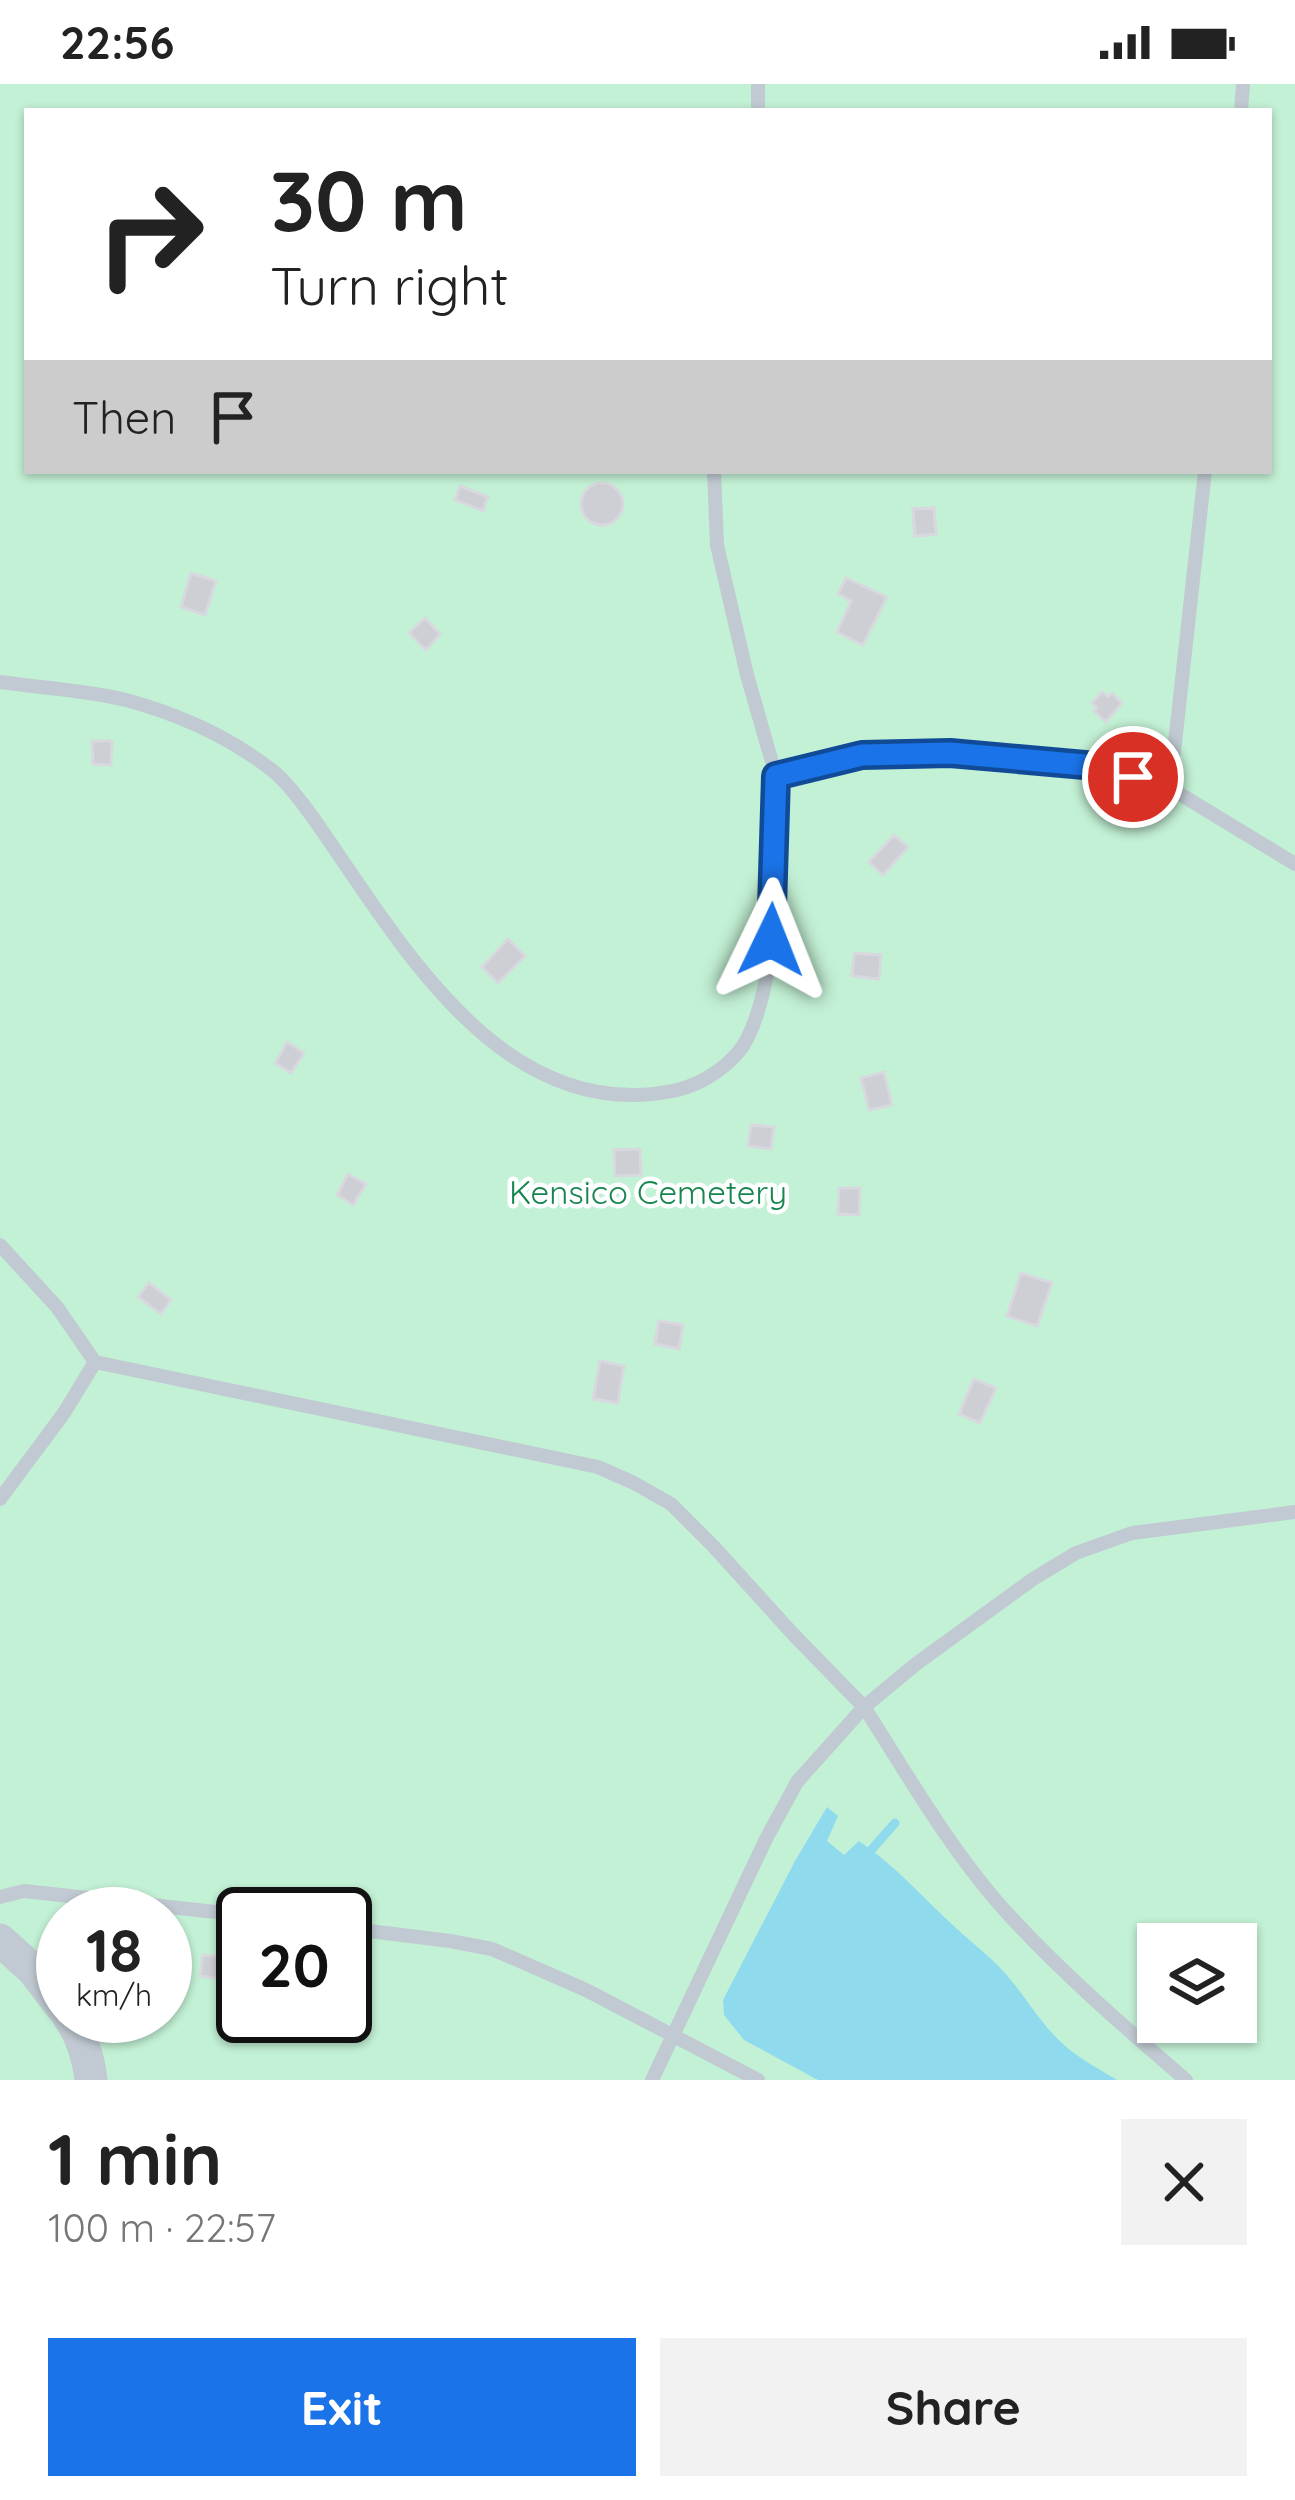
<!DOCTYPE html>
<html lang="en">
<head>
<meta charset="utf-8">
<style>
  :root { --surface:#fff; --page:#f2f2f2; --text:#222; --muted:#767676; --accent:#1a73e8 }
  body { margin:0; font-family:Quicksand,sans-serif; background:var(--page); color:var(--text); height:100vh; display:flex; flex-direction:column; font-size:45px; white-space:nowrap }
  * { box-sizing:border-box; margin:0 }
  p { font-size:39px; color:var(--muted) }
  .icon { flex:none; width:66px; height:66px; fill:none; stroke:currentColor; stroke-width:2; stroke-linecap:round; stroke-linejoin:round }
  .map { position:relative; height:1996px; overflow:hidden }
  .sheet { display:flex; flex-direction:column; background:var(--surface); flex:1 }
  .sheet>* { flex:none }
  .top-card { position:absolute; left:24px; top:24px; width:1248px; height:366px; border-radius:0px; box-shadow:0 3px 9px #0004; background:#fff; color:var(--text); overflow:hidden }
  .fabs { position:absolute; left:1137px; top:1839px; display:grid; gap:24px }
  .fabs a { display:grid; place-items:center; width:120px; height:120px; border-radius:0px; background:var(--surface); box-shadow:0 3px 9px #0004; font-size:60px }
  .speed { position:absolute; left:36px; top:1803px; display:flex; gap:24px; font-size:60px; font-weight:700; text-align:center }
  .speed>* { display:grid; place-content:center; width:156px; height:156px; border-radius:50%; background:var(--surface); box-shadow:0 3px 9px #0004; line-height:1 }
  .speed small { font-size:30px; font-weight:400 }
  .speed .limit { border:6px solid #111; border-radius:18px; background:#fff; color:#111 }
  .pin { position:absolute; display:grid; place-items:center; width:102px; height:102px; color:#fff; margin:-51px; border:6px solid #fff; border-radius:50%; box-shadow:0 3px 12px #0007 }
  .me { position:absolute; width:132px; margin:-66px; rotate:2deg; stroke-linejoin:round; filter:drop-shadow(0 0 9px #0008) }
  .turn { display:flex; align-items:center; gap:42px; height:252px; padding:0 48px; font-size:54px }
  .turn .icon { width:156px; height:156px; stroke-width:2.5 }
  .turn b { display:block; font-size:84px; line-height:102px }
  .then { display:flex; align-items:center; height:114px; padding:0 48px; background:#0003; gap:24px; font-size:45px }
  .round { display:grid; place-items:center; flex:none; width:126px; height:126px; border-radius:0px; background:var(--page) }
  .head { display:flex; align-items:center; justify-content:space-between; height:204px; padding:0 48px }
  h1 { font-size:72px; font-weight:700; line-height:90px }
  .button { display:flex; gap:24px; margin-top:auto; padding:24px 48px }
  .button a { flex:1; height:138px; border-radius:0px; background:var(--accent); color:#fff; font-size:48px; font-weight:700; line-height:138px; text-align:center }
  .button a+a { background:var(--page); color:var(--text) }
  .status { display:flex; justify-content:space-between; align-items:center; height:84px; padding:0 60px; background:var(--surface); direction:ltr }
  .status svg { height:33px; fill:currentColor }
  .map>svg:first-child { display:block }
</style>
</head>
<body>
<div class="status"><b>22:56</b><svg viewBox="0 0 49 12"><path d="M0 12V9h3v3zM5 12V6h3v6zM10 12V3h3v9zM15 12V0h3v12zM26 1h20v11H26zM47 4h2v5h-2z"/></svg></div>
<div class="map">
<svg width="1295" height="1996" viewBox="0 0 1295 1996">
  <rect width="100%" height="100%" fill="#f5f3f3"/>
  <path fill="#c3f1d5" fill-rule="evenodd" d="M0,0H1295V1996H0ZM27,27H1269V387H27ZM63,1830H165V1932H63ZM243,1830H345V1932H243ZM1158,1860H1236V1938H1158Z"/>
  <path fill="#90daee" d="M827,1723L838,1732L827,1757L844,1771L859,1757C896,1782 923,1814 956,1844C974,1861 994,1875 1010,1895C1030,1919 1045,1946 1070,1966C1084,1977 1101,1986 1117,1996H818L744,1956L724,1931L723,1916L795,1777Z"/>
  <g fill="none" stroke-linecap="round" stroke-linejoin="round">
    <polyline stroke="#90daee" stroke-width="9" points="872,1765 895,1739"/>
  </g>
  <g fill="#cdcfd5" stroke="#d7d9de" stroke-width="3">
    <circle cx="602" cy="420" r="21"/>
    <polygon points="460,402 488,413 483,427 455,416"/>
    <polygon points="934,424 936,450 915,452 913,425"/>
    <polygon points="934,424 936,450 915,452 913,425"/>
    <polygon points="191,489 216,497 205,531 181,523"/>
    <polygon points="846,494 887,513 863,561 837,548 851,517 838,510"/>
    <polygon points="425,534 440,550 426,566 409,549"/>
    <polygon points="1102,608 1108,613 1112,609 1122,619 1106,638 1094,627 1097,624 1092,619"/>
    <polygon points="92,657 112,657 111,681 93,680"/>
    <polygon points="894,751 908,763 883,791 869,778"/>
    <polygon points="508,855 525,872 498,899 482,883"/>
    <polygon points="854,869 881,871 879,895 852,892"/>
    <polygon points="287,958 304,969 291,989 275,979"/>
    <polygon points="884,988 892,1021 869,1026 861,994"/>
    <polygon points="751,1041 774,1043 771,1065 748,1062"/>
    <polygon points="640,1065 641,1091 615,1092 614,1066"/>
    <polygon points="348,1090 366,1100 353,1121 337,1111"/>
    <polygon points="839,1104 860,1104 859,1131 838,1130"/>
    <polygon points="1021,1189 1052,1199 1037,1242 1007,1232"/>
    <polygon points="149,1199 171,1216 161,1230 138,1213"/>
    <polygon points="659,1237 683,1241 679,1265 655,1260"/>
    <polygon points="659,1237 683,1241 679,1265 655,1260"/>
    <polygon points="600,1277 624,1282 618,1319 593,1315"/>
    <polygon points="974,1295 996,1304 980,1339 959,1330"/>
    <polygon points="203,1871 223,1873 220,1895 200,1892"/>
  </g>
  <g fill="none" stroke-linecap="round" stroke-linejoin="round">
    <g stroke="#c1cad2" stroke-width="14">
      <polyline points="758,27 758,0"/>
      <polyline points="1241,27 1243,0"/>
      <polyline points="714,387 717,461 747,591 776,692 862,671 950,669 1095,682 1170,704 1295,780"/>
      <path d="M0,598C41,604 86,606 126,616C178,630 231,654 273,687C297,706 332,762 351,789C425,898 524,1040 677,1006C703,1000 736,979 748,953C780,887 777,766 776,692"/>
      <polyline points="1170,704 1205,387"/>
      <polyline points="0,1161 57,1223 95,1278"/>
      <polyline points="0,1415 64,1329 95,1278 598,1383 634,1399 671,1420 714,1463 792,1549 864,1623 916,1580 1033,1495 1076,1469 1132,1449 1295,1428"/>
      <polyline points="0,1813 24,1807 243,1831"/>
      <polyline points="345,1844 450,1857 492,1865 586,1906 758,1996"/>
      <path d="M652,1996L766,1755L797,1698L864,1623C907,1690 947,1760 999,1820C1055,1883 1122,1941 1186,1996"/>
    </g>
    <g stroke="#c1cad2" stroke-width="33">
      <polyline points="0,1856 33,1886 63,1925"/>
      <path d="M68,1932C81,1949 89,1975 91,1996"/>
    </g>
  </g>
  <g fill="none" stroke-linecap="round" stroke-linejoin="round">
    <defs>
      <polyline id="route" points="771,856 776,692 862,671 950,669 1096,682 1133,693"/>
    </defs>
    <use href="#route" stroke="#114b97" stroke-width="30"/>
    <use href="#route" stroke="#1a73e8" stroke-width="21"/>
  </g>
  <g text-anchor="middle" stroke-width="9" stroke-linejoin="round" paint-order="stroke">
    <g font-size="33" fill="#17864f" stroke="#fff">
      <text x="648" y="1120">Kensico Cemetery</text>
    </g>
  </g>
</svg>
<div class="fabs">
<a><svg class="icon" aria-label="layers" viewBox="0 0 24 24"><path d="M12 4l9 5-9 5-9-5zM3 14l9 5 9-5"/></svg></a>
</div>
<div class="speed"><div>18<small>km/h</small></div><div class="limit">20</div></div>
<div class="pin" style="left:1133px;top:693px;background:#d93025"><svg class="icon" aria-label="arrive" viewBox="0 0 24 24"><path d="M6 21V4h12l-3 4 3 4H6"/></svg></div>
<svg class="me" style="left:771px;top:856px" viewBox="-20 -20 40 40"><path d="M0-17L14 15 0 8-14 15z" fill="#1a73e8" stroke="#fff" stroke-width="4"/></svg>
<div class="top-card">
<div class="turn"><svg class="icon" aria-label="right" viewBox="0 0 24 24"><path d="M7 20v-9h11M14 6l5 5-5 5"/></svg><div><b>30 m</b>Turn right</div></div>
<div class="then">Then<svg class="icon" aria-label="arrive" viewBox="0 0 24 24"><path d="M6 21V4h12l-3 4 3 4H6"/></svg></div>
</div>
</div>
<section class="sheet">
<div class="head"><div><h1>1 min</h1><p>100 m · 22:57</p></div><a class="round"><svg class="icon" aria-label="close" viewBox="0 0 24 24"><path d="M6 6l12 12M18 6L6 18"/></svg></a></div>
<div class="button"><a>Exit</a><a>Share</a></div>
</section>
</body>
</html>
